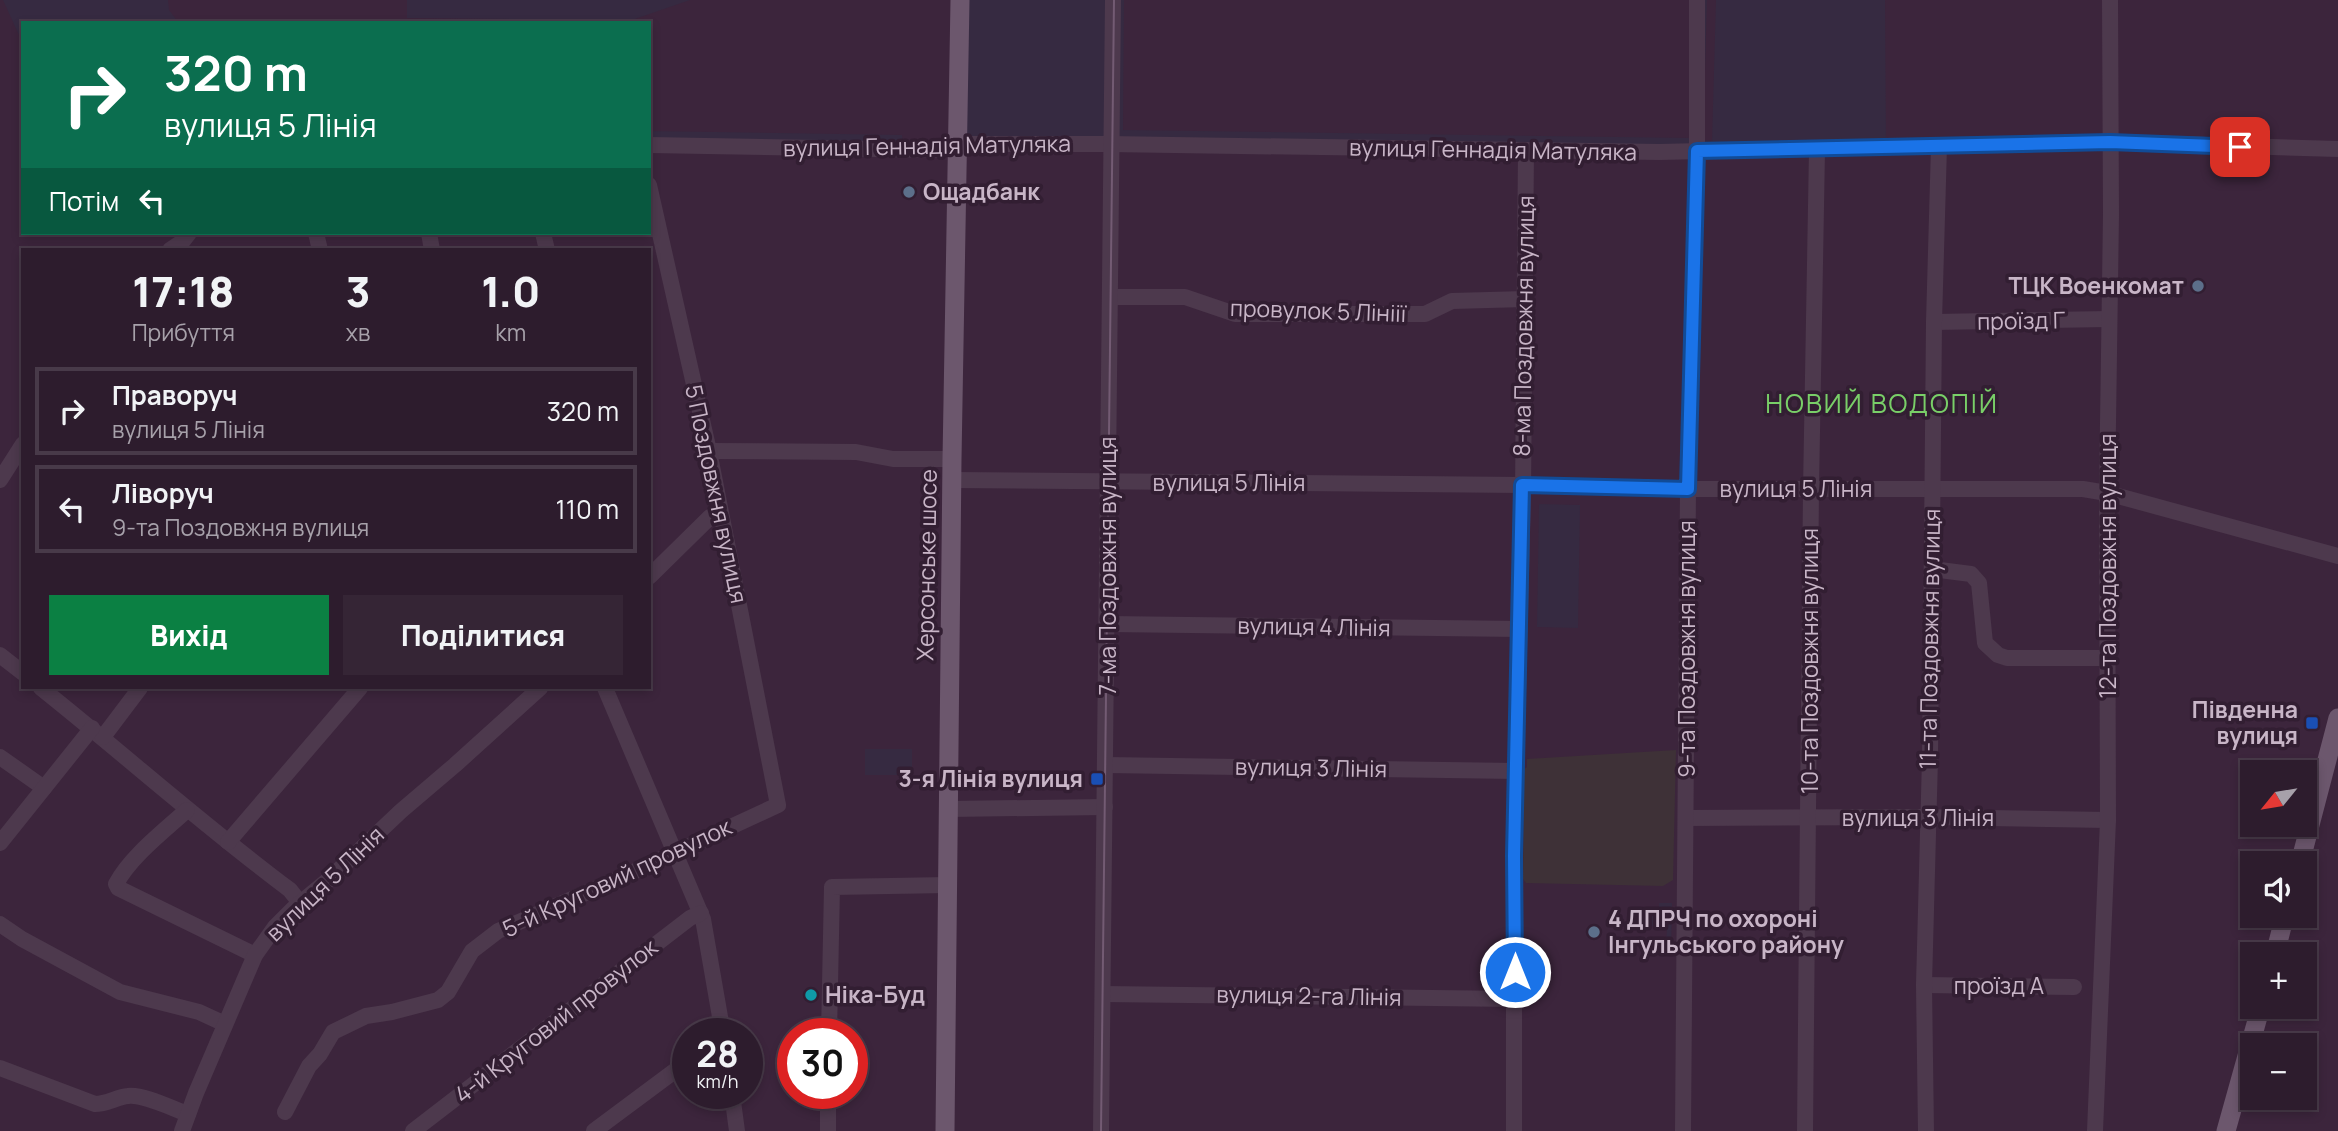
<!DOCTYPE html>
<html lang="uk">
<head>
<meta charset="utf-8">
<style>
  :root { --surface:#2d1c2d; --page:#352535; --text:#f1f3f6; --muted:#a7a1aa; --line:#483a49; --accent:#0b8043 }
  body { margin:0; font-family:Manrope,sans-serif; background:var(--page); color:var(--text); height:100vh; display:flex; flex-direction:column; font-size:26px; white-space:nowrap }
  * { box-sizing:border-box; margin:0 }
  p { font-size:23px; color:var(--muted) }
  .icon { flex:none; width:38px; height:38px; fill:none; stroke:currentColor; stroke-width:2; stroke-linecap:round; stroke-linejoin:round }
  .map { position:relative; flex:1; overflow:hidden }
  .drawer { position:absolute; left:21px; top:248px; width:630px; height:441px; display:flex; flex-direction:column; background:var(--surface); border-radius:0px; box-shadow:0 4px 10px #0003,0 0 0 2px var(--line) }
  .drawer>* { flex:none }
  .hud { position:absolute; left:21px; top:21px; width:630px; height:214px; border-radius:0px; box-shadow:0 4px 10px #0003,0 0 0 2px var(--line); background:#0b6e4f; color:#fff; overflow:hidden }
  .needle { width:46px; rotate:240deg }
  .buttons { position:absolute; left:2240px; top:760px; display:grid; gap:14px }
  .buttons a { display:grid; place-items:center; width:77px; height:77px; border-radius:0px; background:var(--surface); box-shadow:0 4px 10px #0003,0 0 0 2px var(--line); font-size:35px }
  .speed { position:absolute; left:672px; top:1018px; display:flex; gap:14px; font-size:35px; font-weight:700; text-align:center }
  .speed>* { display:grid; place-content:center; width:91px; height:91px; border-radius:50%; background:var(--surface); box-shadow:0 4px 10px #0003,0 0 0 2px var(--line); line-height:1 }
  .speed small { font-size:18px; font-weight:400 }
  .speed .limit { border:10px solid #d22; background:#fff; color:#111 }
  .pin { position:absolute; display:grid; place-items:center; width:60px; height:60px; color:#fff; margin:-30px; border-radius:14px; box-shadow:0 4px 10px #0006 }
  .me { position:absolute; width:77px; margin:-38px; rotate:0deg; stroke-linejoin:round; filter:drop-shadow(0 0 5px #0008) }
  .turn { display:flex; align-items:center; gap:24px; height:147px; padding:0 28px; font-size:32px }
  .turn .icon { width:91px; height:91px; stroke-width:2.5 }
  .turn b { display:block; font-size:49px; line-height:60px }
  .then { display:flex; align-items:center; height:66px; padding:0 28px; background:#0003; gap:14px; font-size:26px }
  .eta { display:flex; justify-content:space-evenly; align-items:center; height:119px; text-align:center }
  .eta b { font-size:42px; font-weight:800; line-height:49px }
  .cta { display:flex; gap:14px; margin-top:auto; padding:14px 28px }
  .cta a { flex:1; height:80px; border-radius:0px; background:var(--accent); color:#fff; font-size:28px; font-weight:800; line-height:80px; text-align:center }
  .cta a+a { background:var(--page); color:var(--text) }
  ul { padding:0; list-style:none }
  li { display:flex; align-items:center; gap:21px; height:88px; margin:0 14px 10px; padding:0 14px; border:4px solid var(--line); border-radius:0px }
  li div { flex:1 }
  li b { display:block; font-size:26px }
  li em { font-style:normal }
  .map>svg:first-child { display:block }
</style>
</head>
<body>
<div class="map">
<svg width="2338" height="1131" viewBox="0 0 2338 1131">
  <rect width="100%" height="100%" fill="#3c253c"/>
  <polygon fill="#3e3137" points="1676,750 1673,880 1663,886 1526,883 1523,879 1524,769 1527,767 1527,759"/>
  <g fill="#362a41">
    <polygon points="3,0 168,0 169,10 178,22 23,23 23,44"/>
    <polygon points="407,0 690,0 632,20 407,18"/>
    <polygon points="966,0 1124,0 1123,130 1692,138 1692,145 970,140 965,136"/>
    <polygon points="1700,0 1707,0 1703,140 1712,141 1716,0 1885,0 1886,146 1702,145"/>
    <polygon points="649,131 902,135 903,144 649,142"/>
    <polygon points="1539,504 1580,505 1578,628 1537,627"/>
    <rect x="865" y="749" width="47" height="26"/>
    <polygon points="1659,903 1672,903 1671,951 1666,951 1667,926 1638,926 1637,917 1640,915 1659,914"/>
  </g>
  <g fill="none" stroke-linecap="round" stroke-linejoin="round">
    <g stroke="#4d394d" stroke-width="16">
      <polyline points="649,145 935,150 972,144 1108,144 1659,152 2110,142 2338,149"/>
      <polyline points="316,233 320,250"/>
      <polyline points="429,233 432,250"/>
      <polyline points="543,233 547,250"/>
      <polyline points="170,250 182,242 189,233"/>
      <polyline points="1110,297 1185,297 1235,314 1425,314 1452,301 1525,299"/>
      <polyline points="1934,322 2109,319"/>
      <polyline points="709,451 856,452 893,459 952,459"/>
      <polyline points="0,480 23,444"/>
      <polyline points="952,480 1522,485 1688,489 2083,489 2107,493 2338,556"/>
      <polyline points="1932,569 1971,574 1979,583 1985,643 1998,655 2007,658 2109,658"/>
      <polyline points="649,577 710,517 721,514"/>
      <polyline points="1108,624 1520,629"/>
      <polyline points="0,655 23,673"/>
      <path d="M41,688C125,755 204,826 290,890L300,903"/>
      <polyline points="605,688 703,919 723,1034"/>
      <polyline points="103,737 140,688"/>
      <polyline points="0,757 44,788"/>
      <polyline points="1106,765 1516,771"/>
      <polyline points="949,809 1105,807"/>
      <path d="M187,810C164,831 130,857 116,884L118,888L255,955"/>
      <polyline points="1686,818 1928,817 2108,820"/>
      <polyline points="228,842 360,688"/>
      <polyline points="0,843 92,728"/>
      <polyline points="0,924 22,939 120,992 199,1012 225,1024"/>
      <polyline points="1924,985 2074,987"/>
      <polyline points="1103,994 1515,999"/>
      <polyline points="829,1034 832,887 948,885"/>
      <path d="M0,1068L95,1104C107,1104 117,1097 128,1096C144,1094 173,1109 188,1114"/>
      <polyline points="732,1094 737,1131"/>
      <polyline points="285,1112 309,1066 320,1054 333,1032 366,1016 392,1012 438,1000 448,992 472,951 498,931 618,879 778,805 709,451 649,185"/>
      <polyline points="182,1131 196,1093 255,955 275,927 293,909 327,881 401,811 455,765 540,688"/>
      <polyline points="413,1131 690,918 701,913"/>
      <polyline points="594,1131 688,1061"/>
      <polyline points="828,1131 828,1094"/>
      <polyline points="1101,1131 1113,0"/>
      <polyline points="1514,1131 1514,856 1523,493 1526,150"/>
      <polyline points="1683,1131 1688,489 1697,143 1697,0"/>
      <polyline points="1805,1131 1811,489 1817,150"/>
      <polyline points="1926,1131 1924,985 1930,758 1934,322 1939,146"/>
      <polyline points="2095,1131 2108,820 2107,493 2111,214 2110,0"/>
    </g>
    <g stroke="#6c576d" stroke-width="19">
      <polyline points="2300,863 2338,718"/>
      <polyline points="2275,954 2285,915"/>
      <polyline points="945,1131 952,459 960,0"/>
      <polyline points="2226,1131 2261,1006"/>
    </g>
    <polyline stroke="#735b73" stroke-width="2" points="1101,1131 1114,0"/>
  </g>
  <g fill="none" stroke-linecap="round" stroke-linejoin="round">
    <defs>
      <polyline id="route" points="1515,972 1514,856 1522,485 1688,489 1697,151 2110,142 2240,147"/>
    </defs>
    <use href="#route" stroke="#114b97" stroke-width="18"/>
    <use href="#route" stroke="#1a73e8" stroke-width="12"/>
  </g>
  <g fill="#5c6f8a" stroke="#321e32" stroke-width="2.5">
    <circle cx="909" cy="192" r="7"/>
    <circle cx="2198" cy="286" r="7"/>
    <circle cx="1594" cy="932" r="7"/>
  </g>
  <g fill="#1a4fb4" stroke="#321e32" stroke-width="2.5">
    <rect x="2305" y="716" width="14" height="14" rx="3.5"/>
    <rect x="1090" y="772" width="14" height="14" rx="3.5"/>
  </g>
  <circle fill="#0f9aa8" stroke="#321e32" stroke-width="2.5" cx="811" cy="995" r="7"/>
  <g text-anchor="middle" stroke-width="7" stroke-linejoin="round" paint-order="stroke">
    <g font-size="23" fill="#c8b5c7" stroke="#321e32">
      <text transform="translate(927 146) rotate(-1)" y="8">вулиця Геннадія Матуляка</text>
      <text transform="translate(1493 150) rotate(1)" y="8">вулиця Геннадія Матуляка</text>
      <text transform="translate(1318 311) rotate(2)" y="8">провулок 5 Лініії</text>
      <text transform="translate(2021 321) rotate(-1)" y="8">проїзд Г</text>
      <text transform="translate(1524 326) rotate(-89)" y="8">8-ма Поздовжня вулиця</text>
      <text x="1229" y="491">вулиця 5 Лінія</text>
      <text x="1796" y="497">вулиця 5 Лінія</text>
      <text transform="translate(716 494) rotate(78)" y="8">5 Поздовжня вулиця</text>
      <text transform="translate(927 565) rotate(-89)" y="8">Херсонське шосе</text>
      <text transform="translate(1108 566) rotate(-90)" y="8">7-ма Поздовжня вулиця</text>
      <text transform="translate(2108 566) rotate(-90)" y="8">12-та Поздовжня вулиця</text>
      <text transform="translate(1314 627) rotate(1)" y="8">вулиця 4 Лінія</text>
      <text transform="translate(1930 639) rotate(-89)" y="8">11-та Поздовжня вулиця</text>
      <text transform="translate(1687 649) rotate(-90)" y="8">9-та Поздовжня вулиця</text>
      <text transform="translate(1810 661) rotate(-90)" y="8">10-та Поздовжня вулиця</text>
      <text transform="translate(1311 768) rotate(1)" y="8">вулиця 3 Лінія</text>
      <text x="1918" y="826">вулиця 3 Лінія</text>
      <text transform="translate(617 878) rotate(-25)" y="8">5-й Круговий провулок</text>
      <text transform="translate(325 884) rotate(-44)" y="8">вулиця 5 Лінія</text>
      <text x="1999" y="994">проїзд А</text>
      <text transform="translate(1309 996) rotate(1)" y="8">вулиця 2-га Лінія</text>
      <text transform="translate(556 1021) rotate(-38)" y="8">4-й Круговий провулок</text>
    </g>
    <g font-size="23" font-weight="bold" fill="#c8b5c7" stroke="#321e32" text-anchor="start">
      <text x="923" y="200">Ощадбанк</text>
      <text x="2184" y="294" text-anchor="end">ТЦК Военкомат</text>
      <text x="2298" y="718" text-anchor="end">Південна<tspan x="2298" dy="26">вулиця</tspan></text>
      <text x="1083" y="787" text-anchor="end">3-я Лінія вулиця</text>
      <text x="1608" y="927">4 ДПРЧ по охороні<tspan x="1608" dy="26">Інгульського району</tspan></text>
      <text x="825" y="1003">Ніка-Буд</text>
    </g>
    <g font-size="26" letter-spacing="2" fill="#79cf68" stroke="#321e32">
      <text x="1882" y="413">НОВИЙ ВОДОПІЙ</text>
    </g>
  </g>
</svg>
<div class="buttons">
<a><svg class="needle" viewBox="-14 -14 28 28"><path d="M0-13l5 13h-10z" fill="#e53935"/><path d="M0 13l5-13h-10z" fill="#a7a1aa"/></svg></a>
<a><svg class="icon" aria-label="sound" viewBox="0 0 24 24"><path d="M4 9h4l5-4v14l-5-4H4zM17 9q2 3 0 6"/></svg></a>
<a>+</a>
<a>−</a>
</div>
<div class="speed"><div>28<small>km/h</small></div><div class="limit">30</div></div>
<div class="pin" style="left:2240px;top:147px;background:#d93025"><svg class="icon" aria-label="arrive" viewBox="0 0 24 24"><path d="M6 21V4h12l-3 4 3 4H6"/></svg></div>
<svg class="me" style="left:1515px;top:972px" viewBox="-20 -20 40 40"><circle r="17" fill="#1a73e8" stroke="#fff" stroke-width="3"/><path d="M0-11L8 9 0 5-8 9z" fill="#fff"/></svg>
<div class="hud">
<div class="turn"><svg class="icon" aria-label="right" viewBox="0 0 24 24"><path d="M7 20v-9h11M14 6l5 5-5 5"/></svg><div><b>320 m</b>вулиця 5 Лінія</div></div>
<div class="then">Потім<svg class="icon" aria-label="left" viewBox="0 0 24 24"><path d="M17 20v-9H6M10 6l-5 5 5 5"/></svg></div>
</div>
<section class="drawer">
<div class="eta">
<div><b>17:18</b><p>Прибуття</p></div>
<div><b>3</b><p>хв</p></div>
<div><b>1.0</b><p>km</p></div>
</div>
<ul>
<li><svg class="icon" aria-label="right" viewBox="0 0 24 24"><path d="M7 20v-9h11M14 6l5 5-5 5"/></svg><div><b>Праворуч</b><p>вулиця 5 Лінія</p></div><em>320 m</em></li>
<li><svg class="icon" aria-label="left" viewBox="0 0 24 24"><path d="M17 20v-9H6M10 6l-5 5 5 5"/></svg><div><b>Ліворуч</b><p>9-та Поздовжня вулиця</p></div><em>110 m</em></li>
</ul>
<div class="cta"><a>Вихід</a><a>Поділитися</a></div>
</section>
</div>
</body>
</html>
